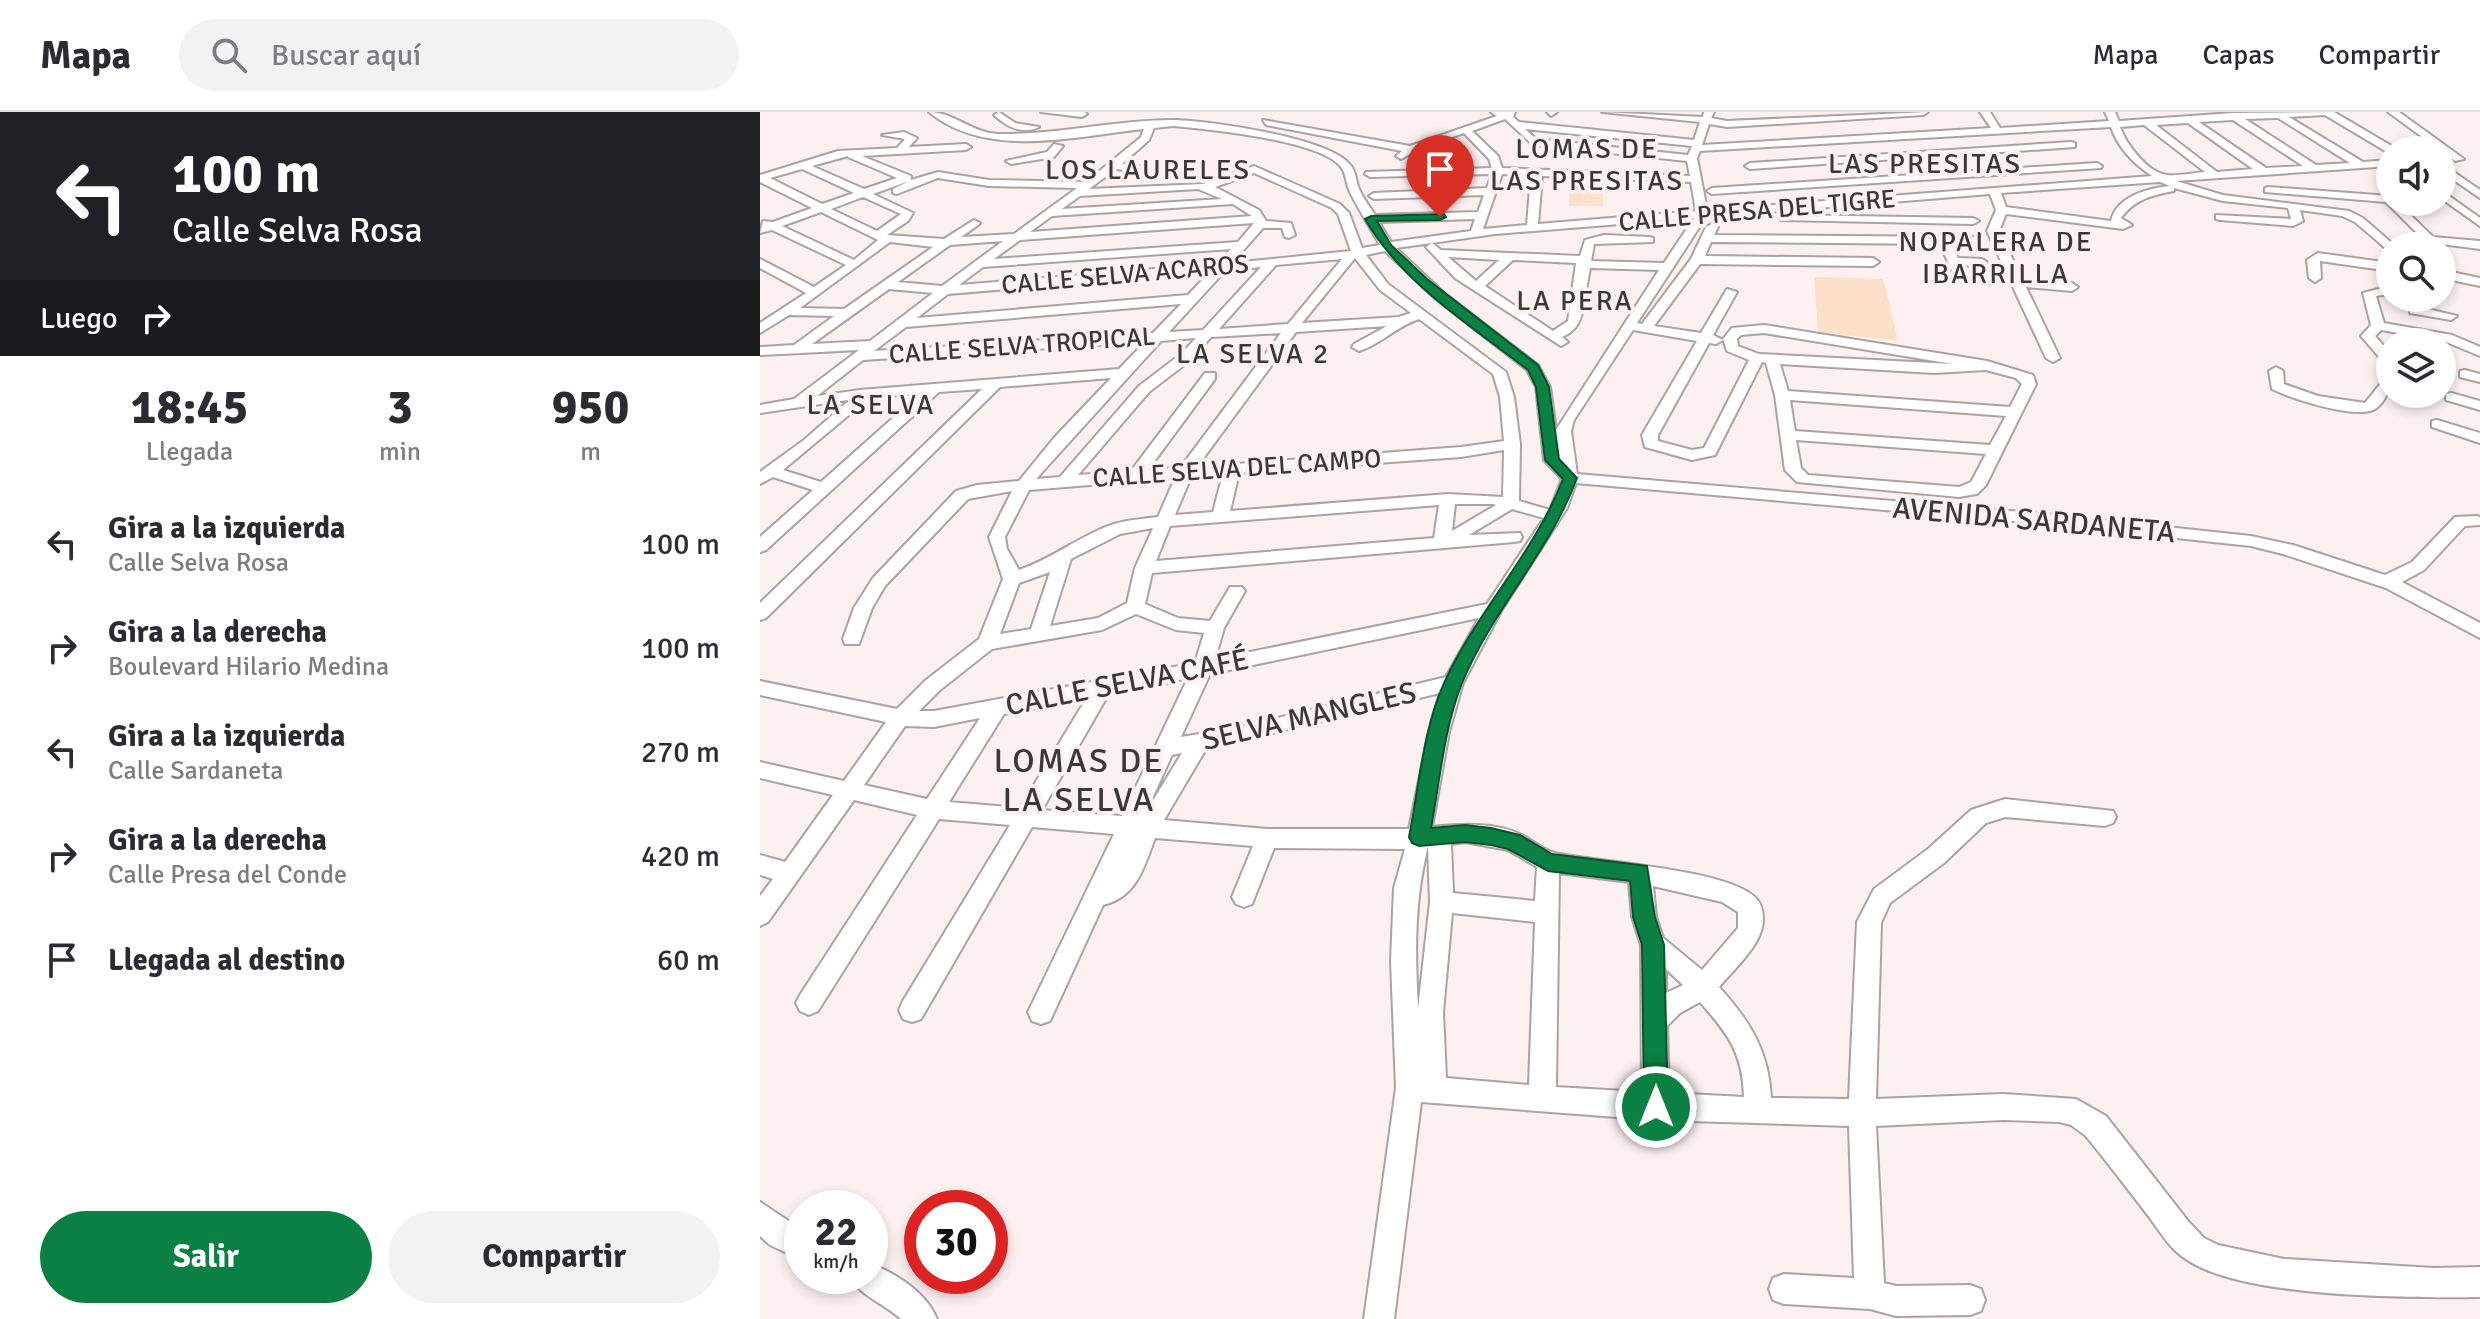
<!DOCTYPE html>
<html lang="es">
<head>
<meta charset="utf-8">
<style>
  :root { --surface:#fff; --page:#f2f2f3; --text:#2b2b33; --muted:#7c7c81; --line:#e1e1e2; --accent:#0b8043 }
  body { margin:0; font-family:Signika,sans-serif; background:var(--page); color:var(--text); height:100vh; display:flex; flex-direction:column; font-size:30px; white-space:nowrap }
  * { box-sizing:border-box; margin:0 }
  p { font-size:26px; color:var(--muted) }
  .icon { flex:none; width:44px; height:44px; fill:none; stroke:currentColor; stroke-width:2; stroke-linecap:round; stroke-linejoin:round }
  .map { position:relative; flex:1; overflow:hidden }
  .drawer { display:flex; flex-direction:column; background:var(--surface); width:760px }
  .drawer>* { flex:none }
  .hud { background:#202124; color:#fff; overflow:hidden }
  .tools { position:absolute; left:1616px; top:24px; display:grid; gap:16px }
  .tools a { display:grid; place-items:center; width:80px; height:80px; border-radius:50%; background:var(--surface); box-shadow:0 4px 12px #0003; font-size:40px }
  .speed { position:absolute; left:24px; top:1078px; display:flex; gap:16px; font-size:40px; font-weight:700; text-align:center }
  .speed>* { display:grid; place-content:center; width:104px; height:104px; border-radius:50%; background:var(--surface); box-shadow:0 4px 12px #0003; line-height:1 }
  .speed small { font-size:20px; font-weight:400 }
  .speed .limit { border:12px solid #d22; background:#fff; color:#111 }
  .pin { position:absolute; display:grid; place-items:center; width:68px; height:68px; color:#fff; margin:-82px -34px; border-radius:50% 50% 50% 0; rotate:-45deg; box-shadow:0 0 8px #0007 }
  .pin .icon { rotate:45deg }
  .me { position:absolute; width:88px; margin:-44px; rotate:0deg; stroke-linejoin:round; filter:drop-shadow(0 0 6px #0008) }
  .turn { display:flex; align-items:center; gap:28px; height:168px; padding:0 40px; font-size:36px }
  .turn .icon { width:104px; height:104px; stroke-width:2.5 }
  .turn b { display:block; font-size:56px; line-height:68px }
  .then { display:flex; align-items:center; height:76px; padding:0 40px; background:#0003; gap:16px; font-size:30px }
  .eta { display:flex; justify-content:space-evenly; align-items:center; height:136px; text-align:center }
  .eta b { font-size:48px; font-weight:800; line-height:56px }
  .action { display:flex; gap:16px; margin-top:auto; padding:16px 40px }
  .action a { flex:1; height:92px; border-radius:48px; background:var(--accent); color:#fff; font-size:32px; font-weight:800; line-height:92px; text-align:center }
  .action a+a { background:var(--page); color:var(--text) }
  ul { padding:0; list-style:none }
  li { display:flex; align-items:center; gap:24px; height:104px; padding:0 40px }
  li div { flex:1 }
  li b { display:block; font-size:30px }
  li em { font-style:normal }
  header { display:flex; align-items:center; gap:48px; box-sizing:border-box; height:112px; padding:0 40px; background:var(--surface); border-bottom:2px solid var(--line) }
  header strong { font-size:38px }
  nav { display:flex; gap:44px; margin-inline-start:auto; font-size:28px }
  .search { width:560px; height:72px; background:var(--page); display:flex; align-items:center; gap:20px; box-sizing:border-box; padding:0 28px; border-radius:44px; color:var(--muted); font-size:30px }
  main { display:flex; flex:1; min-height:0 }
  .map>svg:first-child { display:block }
</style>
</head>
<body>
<header>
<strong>Mapa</strong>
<div class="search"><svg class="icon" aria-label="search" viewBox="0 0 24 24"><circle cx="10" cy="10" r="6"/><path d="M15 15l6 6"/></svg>Buscar aquí</div>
<nav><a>Mapa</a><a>Capas</a><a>Compartir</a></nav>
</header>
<main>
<section class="drawer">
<div class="hud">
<div class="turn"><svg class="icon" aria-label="left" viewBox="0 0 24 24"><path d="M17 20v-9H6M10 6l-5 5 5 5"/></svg><div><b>100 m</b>Calle Selva Rosa</div></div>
<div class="then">Luego<svg class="icon" aria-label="right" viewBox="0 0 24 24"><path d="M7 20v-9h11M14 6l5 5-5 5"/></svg></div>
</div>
<div class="eta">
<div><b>18:45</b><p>Llegada</p></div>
<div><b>3</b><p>min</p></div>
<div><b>950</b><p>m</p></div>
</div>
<ul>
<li><svg class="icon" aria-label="left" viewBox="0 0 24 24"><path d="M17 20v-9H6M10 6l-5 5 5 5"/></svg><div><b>Gira a la izquierda</b><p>Calle Selva Rosa</p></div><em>100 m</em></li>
<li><svg class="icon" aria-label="right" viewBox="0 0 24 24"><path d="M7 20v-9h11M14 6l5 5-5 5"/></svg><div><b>Gira a la derecha</b><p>Boulevard Hilario Medina</p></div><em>100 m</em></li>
<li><svg class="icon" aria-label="left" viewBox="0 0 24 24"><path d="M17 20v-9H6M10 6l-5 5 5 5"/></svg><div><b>Gira a la izquierda</b><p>Calle Sardaneta</p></div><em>270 m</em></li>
<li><svg class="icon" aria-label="right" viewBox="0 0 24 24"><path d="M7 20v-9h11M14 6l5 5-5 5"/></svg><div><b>Gira a la derecha</b><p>Calle Presa del Conde</p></div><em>420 m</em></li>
<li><svg class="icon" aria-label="arrive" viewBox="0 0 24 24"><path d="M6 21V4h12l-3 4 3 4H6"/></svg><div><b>Llegada al destino</b></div><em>60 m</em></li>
</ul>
<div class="action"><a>Salir</a><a>Compartir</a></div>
</section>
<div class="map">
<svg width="1720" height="1207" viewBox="0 0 1720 1207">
  <rect width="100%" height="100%" fill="#fdf0f1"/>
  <g fill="#fde0ca">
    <polygon points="810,72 843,74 843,94 809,94"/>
    <polygon points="1054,165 1123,167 1138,229 1058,220"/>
  </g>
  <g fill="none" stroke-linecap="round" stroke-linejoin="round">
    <defs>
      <g id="minor">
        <path d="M169,0C194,0 212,21 238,22C298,23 359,7 416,8C450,9 573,26 591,54C596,60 596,70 599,77C603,86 610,95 615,103L718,100L724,83L614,87L609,84L614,81L727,76L732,62L610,65L605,62L606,60L732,56L729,47L704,21L661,36L641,47L636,44L642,39L506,13L503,8L650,34L737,4L731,0H755L753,5L759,10L934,28L940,10L842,0L943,5L944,0H954L951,6L967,9L1168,0L1163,3L967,15L949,12L942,33L1231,16L1220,0H1230L1240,16L1349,9L1345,0H1355L1359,9L1473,1L1574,0L1635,36L1636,38L1627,40L1565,3L1529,5L1603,50L1630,48V54L1416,69L1463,83L1589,99L1603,106L1634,133L1630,134V140L1595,110L1582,104L1540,98L1543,109L1533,114L1460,108L1456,107V103L1531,107L1528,96L1463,89L1414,76V79C1392,83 1375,87 1361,106L1372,113L1363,117L1246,102L1239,119L1262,167L1312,171L1318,175L1312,179L1266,175L1300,246L1293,250L1286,246L1227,119L1236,98L1230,82L946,105L877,211L882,212L931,147L946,115L952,112L958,115L954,123L1216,125L1222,129L1220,131L1191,132L1198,146L1222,147L1228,151L1222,155L1201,153L1205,161L1199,165L1193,161L1180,132L951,130L945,144L1113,146L1119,150L1113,154L940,152L894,214L941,221L967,177L977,180L953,223L963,228L956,232L949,231L898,323V329L932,338L944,336L989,248L967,239L963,227L972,216L1004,213L1227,249L1273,263L1276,272L1226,373L1217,382L1199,385L1037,370L1025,358L1015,283L1006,251L1002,250L955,343L932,348L885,335L882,323L937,229L873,218L814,308L811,319L817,362L1285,402L1491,424L1533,433L1625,463L1652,450L1695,405L1717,404L1720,405V413L1705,414L1664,458L1642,470L1720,511V526L1626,476L1523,442L1491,434L1285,412L816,371L807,396L741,499L703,571L689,620L672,715C700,712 736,710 762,723C773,729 783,738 795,741C831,750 985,757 1000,792C1014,824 977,853 959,875C990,909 1009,940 1011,986L1089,987L1097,810L1114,777L1168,737L1211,698L1245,687L1353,699L1356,705L1353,711L1345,714L1245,705L1226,711L1184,751L1130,791L1121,811L1116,987L1243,982L1316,987L1346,1004L1428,1109L1444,1126L1458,1133L1524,1147L1673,1156L1720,1155V1185C1650,1186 1481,1186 1426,1147C1411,1138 1400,1120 1390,1106C1369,1079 1348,1051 1326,1024L1311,1013L1299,1010L1243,1008L1116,1014L1124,1171L1136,1174L1210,1173L1221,1177L1225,1188L1221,1199L1210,1203L1136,1204L1110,1197L1024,1192L1013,1188L1009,1177L1013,1166L1024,1162L1094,1166L1089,1014L896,1008L661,990L634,1207H604L636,976L631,849L634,776L645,737L514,736L492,792L484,795L476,792L472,785L493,734L395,726C384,755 377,785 343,793L290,909L281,912L272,909L268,900L354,722L272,715L161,907L152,910L143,907L139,898L143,889L250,713L179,707L58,899L49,903L40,899L36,891L40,883L157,703L94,688L8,810L0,814V784L13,767L0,763V743L25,750L73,683L0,666V650L84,669L126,610L0,583V569L137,597L166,568L219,527L243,467L229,425L252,379L208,387L125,474L112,496L99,532H85L83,527L94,496L113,466L196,379L217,373L259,369L294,326L351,266L240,275L6,506L0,508V491L222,277L179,280L6,438L0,440V425L53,378L13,365L0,372V360L44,328L86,291L101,286L0,301V293L34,287L99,238L0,243V235L34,233L74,204L29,203L0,221V211L46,181L0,156V147L54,175L86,153L12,118L0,121L3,109L13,110L52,96L0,70V63L78,39L137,36L145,27L122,23L144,20L157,26L149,35L206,32L211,35L206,38L102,44L151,64V68L178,60L229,68L326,70L381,25L384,17C316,24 227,48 169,0ZM1517,6H1518L1590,51L1556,53L1485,7ZM745,7L773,33L927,49L930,64L742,56L738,44L712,19ZM1473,8L1543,54L1506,56L1439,10ZM1427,11H1428L1493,57L1457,60L1396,13ZM1384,13L1445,60C1433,61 1419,64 1407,63C1388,61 1366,32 1360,15ZM413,14C447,17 561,28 581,55C586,61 586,71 589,78C598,97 610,115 620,133L602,136L589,101L580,92L494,54L443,72L329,77L356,57L442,67V63L438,62L362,52L389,28L394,16ZM1351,15C1358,36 1374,52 1392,64L947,98L937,46L940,39ZM765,17L932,34L928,43L776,27ZM88,44V45L137,66L104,77L52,54ZM42,57L94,81L62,92L10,66ZM494,61L572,96L578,102L591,139L472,151L503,116H522L525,125L529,126L535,123L531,111L506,109L499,98L455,75ZM742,62L771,64L767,113L723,117ZM782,64L931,70L936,99L778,112ZM178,66L229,74L317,76L254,122L201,125L218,113L220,111L214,108L184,127L127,123L148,109L153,101L113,82L149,69L133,77V81L137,82ZM1400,70L1410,74C1387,76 1356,85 1351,109L1246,95L1241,81ZM438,77L462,87L302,97L320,84ZM103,85L141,102L117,119L71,97ZM473,92L492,104L270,120L292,104ZM61,100L118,128L94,148L22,114ZM934,106L904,151L831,149L834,132L893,130V126L889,125L844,123L825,128L820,144L681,138L672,131L666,135L695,166L801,234L808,230L802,225C818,218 821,208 824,192L852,191L858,187L852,183L825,184L830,156L899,158L796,318L790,275L778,253L684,181L636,136L735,122ZM715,107L711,119L631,130L619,110ZM494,111L478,130L234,147L260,128ZM243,129L182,174L138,170L190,133ZM130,130L173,135L84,197L40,196ZM471,137L457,152L199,173L223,155ZM625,139L676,187L767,258L776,275L784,348L802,367L790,398L759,389L760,332L754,285L746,260L628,172L606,143ZM688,145L739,148L716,169ZM595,146L620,178L651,201L639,205L542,211ZM582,147L528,212L459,217L516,153ZM753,148L816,151L808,209L793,219L725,174ZM501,155L443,218L409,220L465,159ZM450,160L428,183L157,206L188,182ZM129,177L173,181L110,229L52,232ZM421,192L393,221L114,239L146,215ZM659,207L733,262L740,285L744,329L701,335L437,355L536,220L627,214L594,232L592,235L599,239C621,232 637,214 659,207ZM521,221L420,356L388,358L455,267V261H445L371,359L318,363L389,280L431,248L451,225ZM1004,221L1193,252L999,242L978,234L977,227L981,223ZM436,226L421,242L379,274L300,365L276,367L401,229ZM385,230L359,257L100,278L57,284L103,248ZM1020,252L1174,261L1226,258L1256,266L1262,272L1250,295L1028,279ZM161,281L61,370L23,358L96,297L118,290L119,285ZM1030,288L1246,304L1230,333L1035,319ZM1036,328L1226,342L1211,370L1199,375L1048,363L1041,356ZM744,338L743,385L688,382L470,399L479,361L701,345ZM463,362L453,400L415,403L431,365ZM415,366L398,405C382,407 364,408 348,414C317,426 291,447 259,458L247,437L245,425L269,378ZM695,392H733L736,393L692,419ZM679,393L674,426L396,449L410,414ZM752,397L784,406L727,492L455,547L464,516L485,479L482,475H470L450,509L418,506L385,492L392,461L754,430L760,429L762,425L760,421L709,423ZM393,416L375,456L367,491L338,506L290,514L311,447L360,422ZM290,460L271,517L240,522L259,471ZM376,502L416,518L444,521L435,551L174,599H159L180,578L232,537L342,518ZM719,506L686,565L476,616L421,625L450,562ZM428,566L362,704L282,698L348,583ZM680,581L669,620L649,717H507L404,708L446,637ZM326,587L260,696L189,690L244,602ZM220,606L167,687L104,673L145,614L174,615ZM422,641L386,700L412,643ZM705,730L748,738L777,755L775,789L693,781L691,732ZM668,734L670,790L658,897C655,840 654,789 668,734ZM799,761L869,770L872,805L881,833L882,980L796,975ZM893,774L962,790L978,800V816L942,858L903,826L896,805ZM692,801L775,810L769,973L686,966L683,900ZM906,857L923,873L906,881ZM940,890C968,922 983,941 984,985L909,981L907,914L920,901Z"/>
        <path d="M239,0L255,11L279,15C262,23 247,15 234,3Z"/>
        <polygon points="281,0 325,0 327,2 322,5"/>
        <polygon points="787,0 797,0 791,4"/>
        <polygon points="1628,0 1639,0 1704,47 1695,49"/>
        <polygon points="1311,30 1315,31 1315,35 990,57 985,54 990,51"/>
        <polygon points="294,32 303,34 294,45 251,52 246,49 287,40"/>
        <polygon points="1337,51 1342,54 1341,56 952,82 947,79 952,76"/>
        <polygon points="1682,52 1720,78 1720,86 1682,60"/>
        <polygon points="1509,75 1630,84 1630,90 1637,90 1673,125 1720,129 1720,137 1666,130 1626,90 1505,80 1505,76"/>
        <polygon points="1682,79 1720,106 1720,114 1682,87"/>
        <polygon points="1025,103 1213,106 1219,109 1213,112 1021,108 1021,104"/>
        <polygon points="1558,141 1630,151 1630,159 1560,149 1561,166 1555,170 1549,166 1547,148"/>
        <polygon points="1682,158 1720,166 1720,174 1682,166"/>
        <polygon points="1630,174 1630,182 1616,184 1624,211 1692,223 1720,235 1720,244 1684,229 1621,218 1615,224 1630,241 1630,253 1625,252 1601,224 1611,213 1603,181"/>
        <polygon points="1655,194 1697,204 1691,208 1650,201 1650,195"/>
        <path d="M1516,255L1523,259L1524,272L1558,284L1605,291L1625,266L1630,265C1630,276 1626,290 1615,297C1597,308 1530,286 1512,277L1509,259Z"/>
        <polygon points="1705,258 1720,262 1720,270 1700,265 1700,259"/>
        <polygon points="1691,281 1720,289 1720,298 1686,288 1686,282"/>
        <polygon points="1677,308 1720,321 1720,331 1672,315 1672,309"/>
        <polygon points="0,1090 42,1118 42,1148 10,1133 0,1124"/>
        <path d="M110,1151C136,1162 166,1180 177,1207H141C125,1192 98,1183 90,1164H110Z"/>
      </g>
    </defs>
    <use href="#minor" stroke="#ada1a2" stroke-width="4"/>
    <use href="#minor" fill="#fff" fill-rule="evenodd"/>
  </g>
  <path fill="#0b8043" stroke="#07532c" stroke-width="2" d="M684,102L686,105L680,108L617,109L631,133L667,167L778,253L789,275L799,347L817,366C790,440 732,498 702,571C684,616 680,668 671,716L705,713L731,716L760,723L792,742L887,754L895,805L904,833L908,995L905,1003L896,1007L888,1003L884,995L882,833L873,805L870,769L788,759L748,737L731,733L705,730L659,734L652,731L649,725C659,675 663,616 685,569C718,498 775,440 803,367L785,348L776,275L768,258C710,213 642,171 605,107L611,104Z"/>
  <g text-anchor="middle" stroke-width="8" stroke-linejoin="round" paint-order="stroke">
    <g font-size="26" fill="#3c3838" stroke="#fdf0f1">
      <text transform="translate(997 98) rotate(-5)" y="9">CALLE PRESA DEL TIGRE</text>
      <text transform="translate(365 162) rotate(-5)" y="9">CALLE SELVA ACAROS</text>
      <text transform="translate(262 233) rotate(-4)" y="9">CALLE SELVA TROPICAL</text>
      <text transform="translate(477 356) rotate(-4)" y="9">CALLE SELVA DEL CAMPO</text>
    </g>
    <g font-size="28" letter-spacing="2" fill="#3c3838" stroke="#fdf0f1">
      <text x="827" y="46">LOMAS DE<tspan x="827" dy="32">LAS PRESITAS</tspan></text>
      <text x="1165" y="61">LAS PRESITAS</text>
      <text x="388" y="67">LOS LAURELES</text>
      <text x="1236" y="139">NOPALERA DE<tspan x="1236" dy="32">IBARRILLA</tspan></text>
      <text x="815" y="198">LA PERA</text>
      <text x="493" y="251">LA SELVA 2</text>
      <text x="111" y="302">LA SELVA</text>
    </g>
    <g font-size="30" fill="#3c3838" stroke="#fdf0f1">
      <text transform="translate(1274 408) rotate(5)" y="10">AVENIDA SARDANETA</text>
      <text transform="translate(367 570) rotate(-11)" y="10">CALLE SELVA CAFÉ</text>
      <text transform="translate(549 604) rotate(-13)" y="10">SELVA MANGLES</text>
    </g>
    <g font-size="34" letter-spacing="2" fill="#3c3838" stroke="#fdf0f1">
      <text x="319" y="660">LOMAS DE<tspan x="319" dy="39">LA SELVA</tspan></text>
    </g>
  </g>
</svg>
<div class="tools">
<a><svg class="icon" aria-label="sound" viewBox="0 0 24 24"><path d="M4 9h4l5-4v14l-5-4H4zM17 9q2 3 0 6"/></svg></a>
<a><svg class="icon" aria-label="search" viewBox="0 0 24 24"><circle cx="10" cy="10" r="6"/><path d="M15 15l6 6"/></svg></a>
<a><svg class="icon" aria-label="layers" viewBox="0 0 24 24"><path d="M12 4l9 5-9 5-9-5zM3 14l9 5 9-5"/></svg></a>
</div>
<div class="speed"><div>22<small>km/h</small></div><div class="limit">30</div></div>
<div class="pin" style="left:680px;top:105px;background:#d93025"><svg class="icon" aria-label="arrive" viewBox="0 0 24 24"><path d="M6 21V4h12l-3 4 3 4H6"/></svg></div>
<svg class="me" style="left:896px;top:995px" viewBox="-20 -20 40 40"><circle r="17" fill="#0b8043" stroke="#fff" stroke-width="3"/><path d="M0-11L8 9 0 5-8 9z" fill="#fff"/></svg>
</div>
</main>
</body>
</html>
